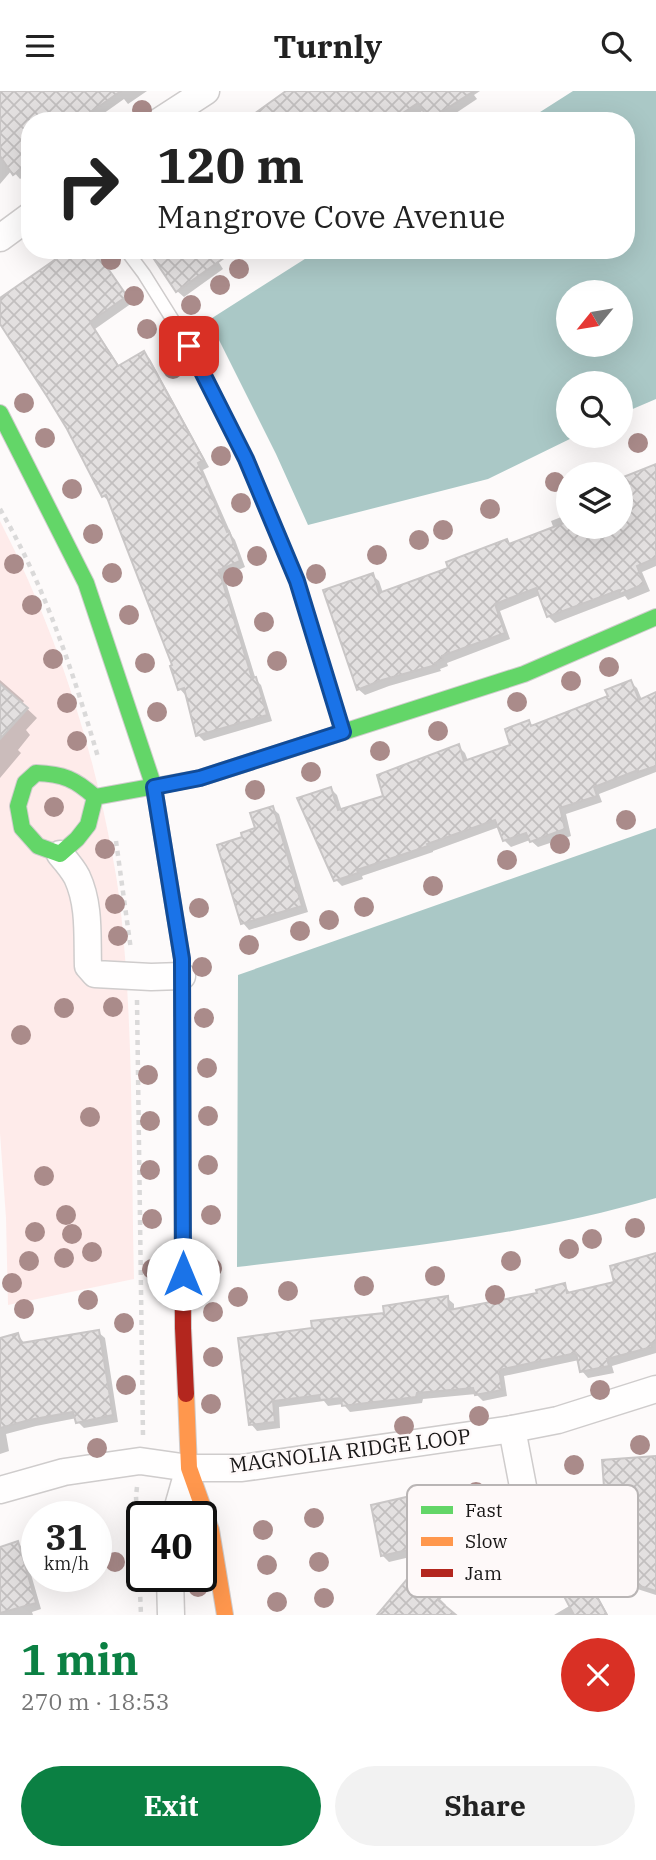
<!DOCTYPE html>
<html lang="en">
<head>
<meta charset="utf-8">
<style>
  :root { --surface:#fff; --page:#f2f2f2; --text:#222; --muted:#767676; --accent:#0b8043 }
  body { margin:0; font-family:"IBM Plex Serif",serif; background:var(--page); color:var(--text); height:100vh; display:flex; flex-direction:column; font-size:26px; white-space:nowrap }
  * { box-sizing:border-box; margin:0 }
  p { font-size:23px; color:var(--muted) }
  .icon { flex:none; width:38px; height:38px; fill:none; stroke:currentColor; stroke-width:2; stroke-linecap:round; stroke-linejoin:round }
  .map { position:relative; height:1524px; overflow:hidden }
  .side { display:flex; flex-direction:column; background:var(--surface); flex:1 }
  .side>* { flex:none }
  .top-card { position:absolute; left:21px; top:21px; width:614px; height:147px; border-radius:28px; box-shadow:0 7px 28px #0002; background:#fff; color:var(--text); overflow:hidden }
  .needle { width:46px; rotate:240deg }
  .buttons { position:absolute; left:556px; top:189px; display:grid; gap:14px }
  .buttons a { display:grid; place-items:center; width:77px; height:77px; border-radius:50%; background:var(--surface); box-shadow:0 7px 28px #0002; font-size:35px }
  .speed { position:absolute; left:21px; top:1410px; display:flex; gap:14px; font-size:35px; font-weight:700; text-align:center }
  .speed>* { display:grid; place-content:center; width:91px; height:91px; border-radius:50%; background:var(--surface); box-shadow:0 7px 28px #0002; line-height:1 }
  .speed small { font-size:18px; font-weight:400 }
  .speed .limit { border:4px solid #111; border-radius:10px; background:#fff; color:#111 }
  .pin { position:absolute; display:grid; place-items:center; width:60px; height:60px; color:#fff; margin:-30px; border-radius:14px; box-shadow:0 4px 10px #0006 }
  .me { position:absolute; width:77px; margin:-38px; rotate:0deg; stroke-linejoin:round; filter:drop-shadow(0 0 5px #0008) }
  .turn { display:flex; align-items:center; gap:24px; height:147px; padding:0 21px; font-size:32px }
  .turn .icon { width:91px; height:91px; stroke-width:2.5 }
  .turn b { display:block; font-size:49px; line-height:60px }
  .round { display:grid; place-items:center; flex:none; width:74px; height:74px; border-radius:37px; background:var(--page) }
  .head { display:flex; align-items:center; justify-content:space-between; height:119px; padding:0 21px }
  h1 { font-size:42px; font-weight:700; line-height:52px; color:var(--accent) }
  .primary-button { display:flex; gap:14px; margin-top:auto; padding:14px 21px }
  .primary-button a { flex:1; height:80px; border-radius:42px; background:var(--accent); color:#fff; font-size:28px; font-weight:700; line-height:80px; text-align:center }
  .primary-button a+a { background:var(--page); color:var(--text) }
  header { display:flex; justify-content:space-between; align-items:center; height:91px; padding:0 21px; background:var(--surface); font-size:32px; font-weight:700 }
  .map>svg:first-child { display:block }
</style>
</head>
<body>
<header><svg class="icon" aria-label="menu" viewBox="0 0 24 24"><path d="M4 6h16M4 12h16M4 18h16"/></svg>Turnly<svg class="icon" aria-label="search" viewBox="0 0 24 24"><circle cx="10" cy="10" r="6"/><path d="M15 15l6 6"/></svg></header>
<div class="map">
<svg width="656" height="1524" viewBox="0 0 656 1524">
  <defs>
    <pattern id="building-cross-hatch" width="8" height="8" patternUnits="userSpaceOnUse" patternTransform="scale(1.75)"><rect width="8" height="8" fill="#e3e0e0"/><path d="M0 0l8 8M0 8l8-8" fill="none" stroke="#c2bfbf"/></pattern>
  </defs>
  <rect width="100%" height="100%" fill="#fdfafa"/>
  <path fill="#feebea" d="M0,430C46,520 80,615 102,713C109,746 116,779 120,812C134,937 131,1063 134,1188L8,1214L6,1127L0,1042Z"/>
  <g fill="#aac8c6" fill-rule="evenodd">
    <path d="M573,0H656V308L621,323V292H569V345H576L488,388L308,434L276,363L209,229L319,159H626V30H526ZM569,201H621V254H569Z"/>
    <path d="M656,737V1107C520,1147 377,1159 237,1176L238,884Z"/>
  </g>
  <g fill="#0003">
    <polygon points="0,0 147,0 128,13 124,8 93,30 30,30 30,81 20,88 12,79 0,93"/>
    <polygon points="289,0 480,0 474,4 477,8 444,30 432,30 424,19 407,30 247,30"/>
    <polygon points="95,159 132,212 95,238 120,276 144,262 150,268 209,376 203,379 232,445 235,449 245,476 224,485 256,589 261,594 272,630 204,650 198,644 186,605 180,598 174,575 110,411 103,405 68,338 10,246 0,233 0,210"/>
    <polygon points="214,164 223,178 184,206 177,200"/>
    <polygon points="656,374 656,475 642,481 650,500 628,509 625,505 555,532 548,525 540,504 500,520 510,548 447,572 448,575 440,578 441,580 389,595 365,604 358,598 372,484 379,490 383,502 451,478 506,450 511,455 554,438 551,430 569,423 569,436 621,436"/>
    <polygon points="0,589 24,610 22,613 37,627 26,639 30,644 18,659 21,662 0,687"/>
    <polygon points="630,591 637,597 642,609 656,603 656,681 599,703 602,711 566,723 571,745 538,756 530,749 511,756 504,749 499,736 433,760 433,761 362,785 363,788 342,795 336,789 331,698 337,704 342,720 385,706 459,656 465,662 468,670 512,655 529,631 534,636 610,606"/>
    <polygon points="272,717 279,723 308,821 249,839 243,832 245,747 257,738"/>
    <polygon points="564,1194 571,1203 656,1224 656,1262 612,1275 614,1282 588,1287 582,1280 579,1269 504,1285 507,1305 483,1310 476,1303 423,1308 422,1312 350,1321 343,1313 328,1315 324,1310 279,1316 280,1337 257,1340 251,1333 314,1238 386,1223 447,1207 454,1213 454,1220 539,1204"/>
    <polygon points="98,1241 105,1247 118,1331 84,1337 78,1331 77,1327 36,1335 6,1343 9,1360 0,1363 0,1249 18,1244 25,1253"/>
    <polygon points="450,1398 456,1404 461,1428 439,1433 444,1458 389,1471 382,1464"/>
    <polygon points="656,1448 656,1504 597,1485 591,1479"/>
    <polygon points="18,1452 24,1459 41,1518 32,1521 33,1524 0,1524 0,1457"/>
    <polygon points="441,1484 447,1491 437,1505 446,1514 444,1516 453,1524 379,1524"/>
    <polygon points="584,1484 590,1491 608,1524 554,1524 571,1514"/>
  </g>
  <g fill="url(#building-cross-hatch)" stroke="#c9c6c6" stroke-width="2">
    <polygon points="0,0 121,0 78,30 30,30 30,72 13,84 0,65"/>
    <polygon points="286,0 474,0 429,29 418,12 391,30 244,30"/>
    <polygon points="69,159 95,159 127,205 90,231 118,275 144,260 204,369 198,372 227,441 229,440 240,470 219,479 252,587 256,586 267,624 196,645 184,597 178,599 170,575 172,574 106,404 102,406 67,338 48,307 0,233 0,207"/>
    <polygon points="148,159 235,159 176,201"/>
    <polygon points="656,373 656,467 637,475 644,493 620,503 619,499 547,526 536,497 495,513 505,542 442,565 443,569 435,572 436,574 382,589 357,599 323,499 373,482 379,502 448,477 446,471 507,448 509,453 569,430 569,436 621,436 621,387"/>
    <polygon points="631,589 639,609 656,601 656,675 638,681 638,679 594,696 597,705 560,717 565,738 530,751 526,742 503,750 495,729 427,753 428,755 357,779 358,782 334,790 297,707 331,696 338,719 383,705 377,684 459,653 464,670 510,654 505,638 529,629 531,635 608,605 605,599"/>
    <polygon points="0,593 28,617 0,648"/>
    <polygon points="273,715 302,815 241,833 217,754 242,746 241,742 255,737 250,722"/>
    <polygon points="656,1162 656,1251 651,1253 652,1256 607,1268 609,1275 580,1281 576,1262 499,1279 502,1299 475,1304 473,1297 417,1302 416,1306 342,1315 341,1307 320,1309 319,1304 273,1310 275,1331 249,1334 238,1247 312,1237 311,1230 384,1222 383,1215 448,1205 449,1219 537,1202 536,1199 565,1192 567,1202 614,1191 610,1175"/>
    <polygon points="99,1239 113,1324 76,1332 73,1321 29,1329 0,1337 0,1247 18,1242 21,1252"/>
    <polygon points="656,1365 656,1500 589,1479 596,1451 599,1452 613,1395 604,1396 602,1369"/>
    <polygon points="450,1396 455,1422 433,1427 439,1452 381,1465 371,1414"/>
    <polygon points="18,1450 36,1512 0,1522 0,1456"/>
    <polygon points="423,1469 442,1483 431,1498 441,1506 438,1509 456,1524 377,1524"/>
    <polygon points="584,1482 607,1524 574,1524 559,1496"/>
  </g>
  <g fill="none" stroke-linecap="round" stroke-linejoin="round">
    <defs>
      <polyline id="lane" points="126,159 144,183 189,255 246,368 297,490 342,638"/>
      <g id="street">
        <polyline points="160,30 206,0"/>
        <polyline points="0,147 30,125"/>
        <path d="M60,763C66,770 73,778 77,786C90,814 87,845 88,875L95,883L151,886L182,885"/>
        <polyline points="512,1338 530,1432"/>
        <polyline points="0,1399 64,1381 140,1370 189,1377 242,1377 512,1338 558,1329 656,1298"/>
        <polyline points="175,1426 189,1377"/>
        <polyline points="170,1486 171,1524"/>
      </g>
      <g id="fast">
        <polyline points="0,322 86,492 154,696 182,868 182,999"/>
        <path d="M95,706L88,734L77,748L60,763L38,755L22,737L18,715L25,692L36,682C63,683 75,688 95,706L200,687L524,583L656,526"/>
      </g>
      <polyline id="slow" points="186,1303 189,1377 211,1439 225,1524"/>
      <polyline id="jam" points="182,999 183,1237 186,1303"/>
    </defs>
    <use href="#lane" stroke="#cfcccc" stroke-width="15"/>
    <use href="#street" stroke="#cfcccc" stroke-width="29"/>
    <use href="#fast" stroke="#cfcccc" stroke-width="18"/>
    <use href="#slow" stroke="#cfcccc" stroke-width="18"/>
    <use href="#jam" stroke="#cfcccc" stroke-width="18"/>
    <g stroke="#dad9d9" stroke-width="4.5" stroke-dasharray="5 5" stroke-linecap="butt">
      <path d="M0,418C45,495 73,581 98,666"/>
      <polyline points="116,750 131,859"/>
      <polyline points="137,909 143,1345"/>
      <polyline points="137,1396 136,1405 141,1524"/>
    </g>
    <use href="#lane" stroke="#fffefe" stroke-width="12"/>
    <use href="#street" stroke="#fffefe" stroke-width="26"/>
    <use href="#fast" stroke="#63d668" stroke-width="16"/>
    <use href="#slow" stroke="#ff974d" stroke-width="16"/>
    <use href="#jam" stroke="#b3261e" stroke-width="16"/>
  </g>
  <g fill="#aa8b8a">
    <circle cx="142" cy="19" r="10"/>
    <circle cx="111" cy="169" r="10"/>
    <circle cx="239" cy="178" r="10"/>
    <circle cx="220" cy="194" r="10"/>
    <circle cx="134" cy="205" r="10"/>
    <circle cx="191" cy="214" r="10"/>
    <circle cx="147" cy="238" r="10"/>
    <circle cx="173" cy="278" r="10"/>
    <circle cx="24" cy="312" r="10"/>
    <circle cx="45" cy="347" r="10"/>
    <circle cx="638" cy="352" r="10"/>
    <circle cx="221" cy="365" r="10"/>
    <circle cx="555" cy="391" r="10"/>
    <circle cx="72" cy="398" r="10"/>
    <circle cx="241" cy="412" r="10"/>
    <circle cx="490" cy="418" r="10"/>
    <circle cx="443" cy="439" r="10"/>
    <circle cx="93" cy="443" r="10"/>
    <circle cx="419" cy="449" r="10"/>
    <circle cx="377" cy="464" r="10"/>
    <circle cx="257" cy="465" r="10"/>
    <circle cx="14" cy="473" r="10"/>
    <circle cx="112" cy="482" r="10"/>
    <circle cx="316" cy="483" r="10"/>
    <circle cx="233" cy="486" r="10"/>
    <circle cx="32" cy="514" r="10"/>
    <circle cx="129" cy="524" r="10"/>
    <circle cx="264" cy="531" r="10"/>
    <circle cx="53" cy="568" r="10"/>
    <circle cx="277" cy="570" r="10"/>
    <circle cx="145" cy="572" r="10"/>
    <circle cx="609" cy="576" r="10"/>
    <circle cx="571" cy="590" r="10"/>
    <circle cx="517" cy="611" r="10"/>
    <circle cx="67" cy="612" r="10"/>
    <circle cx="157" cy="621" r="10"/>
    <circle cx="438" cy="640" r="10"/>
    <circle cx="77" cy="650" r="10"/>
    <circle cx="380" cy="660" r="10"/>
    <circle cx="311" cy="681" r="10"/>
    <circle cx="255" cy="699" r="10"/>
    <circle cx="54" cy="716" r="10"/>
    <circle cx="626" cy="729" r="10"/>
    <circle cx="560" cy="753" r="10"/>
    <circle cx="105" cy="758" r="10"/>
    <circle cx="507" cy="769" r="10"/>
    <circle cx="433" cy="795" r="10"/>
    <circle cx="115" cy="813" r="10"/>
    <circle cx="364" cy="816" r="10"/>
    <circle cx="199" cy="817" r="10"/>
    <circle cx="329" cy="829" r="10"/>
    <circle cx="300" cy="840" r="10"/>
    <circle cx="118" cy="845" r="10"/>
    <circle cx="249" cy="854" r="10"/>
    <circle cx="202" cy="876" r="10"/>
    <circle cx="113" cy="916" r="10"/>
    <circle cx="64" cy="917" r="10"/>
    <circle cx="204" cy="927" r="10"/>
    <circle cx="21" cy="944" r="10"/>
    <circle cx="207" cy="977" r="10"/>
    <circle cx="148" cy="984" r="10"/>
    <circle cx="208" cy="1025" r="10"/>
    <circle cx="90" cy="1026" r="10"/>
    <circle cx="150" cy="1030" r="10"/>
    <circle cx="208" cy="1074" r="10"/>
    <circle cx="150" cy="1079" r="10"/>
    <circle cx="44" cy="1085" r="10"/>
    <circle cx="66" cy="1124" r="10"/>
    <circle cx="211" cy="1124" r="10"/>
    <circle cx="152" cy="1128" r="10"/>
    <circle cx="635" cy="1137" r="10"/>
    <circle cx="35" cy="1141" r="10"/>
    <circle cx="72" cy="1143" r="10"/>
    <circle cx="592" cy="1148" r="10"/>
    <circle cx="569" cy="1158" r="10"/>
    <circle cx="92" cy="1161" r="10"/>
    <circle cx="64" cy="1167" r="10"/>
    <circle cx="29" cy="1170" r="10"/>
    <circle cx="511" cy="1170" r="10"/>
    <circle cx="212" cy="1177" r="10"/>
    <circle cx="152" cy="1178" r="10"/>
    <circle cx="435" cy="1185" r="10"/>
    <circle cx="12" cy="1192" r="10"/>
    <circle cx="364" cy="1195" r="10"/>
    <circle cx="288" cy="1200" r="10"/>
    <circle cx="495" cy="1204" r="10"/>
    <circle cx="238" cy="1206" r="10"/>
    <circle cx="88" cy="1209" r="10"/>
    <circle cx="24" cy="1218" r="10"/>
    <circle cx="213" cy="1221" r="10"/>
    <circle cx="124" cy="1232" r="10"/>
    <circle cx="213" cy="1266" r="10"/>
    <circle cx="126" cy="1294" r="10"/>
    <circle cx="600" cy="1299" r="10"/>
    <circle cx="211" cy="1313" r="10"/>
    <circle cx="479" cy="1325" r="10"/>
    <circle cx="404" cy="1335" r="10"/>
    <circle cx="640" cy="1354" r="10"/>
    <circle cx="97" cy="1357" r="10"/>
    <circle cx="574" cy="1374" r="10"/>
    <circle cx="476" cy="1401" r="10"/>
    <circle cx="314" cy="1427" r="10"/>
    <circle cx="263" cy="1439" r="10"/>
    <circle cx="115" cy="1471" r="10"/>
    <circle cx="319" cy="1471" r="10"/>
    <circle cx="267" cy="1474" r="10"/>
    <circle cx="198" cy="1496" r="10"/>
    <circle cx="324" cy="1507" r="10"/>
    <circle cx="277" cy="1511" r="10"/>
  </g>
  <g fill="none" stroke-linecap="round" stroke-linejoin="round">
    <defs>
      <polyline id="route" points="183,1183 182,868 154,696 200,687 343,641 297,490 246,368 189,255"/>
    </defs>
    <use href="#route" stroke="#114b97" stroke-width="18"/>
    <use href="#route" stroke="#1a73e8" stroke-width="12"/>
  </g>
  <g text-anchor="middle" stroke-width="5" stroke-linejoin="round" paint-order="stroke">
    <g font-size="21" fill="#181616" stroke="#fef9f9">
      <text transform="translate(350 1360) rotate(-7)" y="7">MAGNOLIA RIDGE LOOP</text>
    </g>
  </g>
  <rect x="407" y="1394" width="231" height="112" rx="10" fill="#fef9f9" stroke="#b9b5b5" stroke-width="2"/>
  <rect x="421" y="1415" width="32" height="8" fill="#63d668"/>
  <rect x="421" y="1446" width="32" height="9" fill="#ff974d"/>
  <rect x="421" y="1478" width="32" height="8" fill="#b3261e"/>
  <g font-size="19" fill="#181616">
    <text x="465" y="1426">Fast</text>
    <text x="465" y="1457">Slow</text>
    <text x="465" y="1489">Jam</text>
  </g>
</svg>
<div class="buttons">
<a><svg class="needle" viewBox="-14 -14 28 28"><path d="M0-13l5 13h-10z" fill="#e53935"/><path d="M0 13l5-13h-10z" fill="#767676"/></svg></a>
<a><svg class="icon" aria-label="search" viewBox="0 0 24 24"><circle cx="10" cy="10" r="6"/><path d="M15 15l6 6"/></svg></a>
<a><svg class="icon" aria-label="layers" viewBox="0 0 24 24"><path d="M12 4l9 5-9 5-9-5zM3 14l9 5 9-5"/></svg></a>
</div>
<div class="speed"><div>31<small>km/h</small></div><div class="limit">40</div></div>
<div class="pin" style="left:189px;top:255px;background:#d93025"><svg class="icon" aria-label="arrive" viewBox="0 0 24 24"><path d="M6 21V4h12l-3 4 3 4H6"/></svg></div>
<svg class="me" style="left:183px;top:1183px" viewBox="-20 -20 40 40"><circle r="19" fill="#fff"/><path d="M0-13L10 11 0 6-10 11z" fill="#1a73e8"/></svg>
<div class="top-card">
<div class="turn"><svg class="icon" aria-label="right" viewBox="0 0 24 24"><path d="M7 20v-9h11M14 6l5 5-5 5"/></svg><div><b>120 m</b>Mangrove Cove Avenue</div></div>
</div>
</div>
<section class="side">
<div class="head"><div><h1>1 min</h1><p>270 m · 18:53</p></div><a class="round" style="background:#d93025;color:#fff"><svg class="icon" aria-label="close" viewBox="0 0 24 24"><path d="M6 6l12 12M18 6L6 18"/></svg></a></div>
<div class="primary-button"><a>Exit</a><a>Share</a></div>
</section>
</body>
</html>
